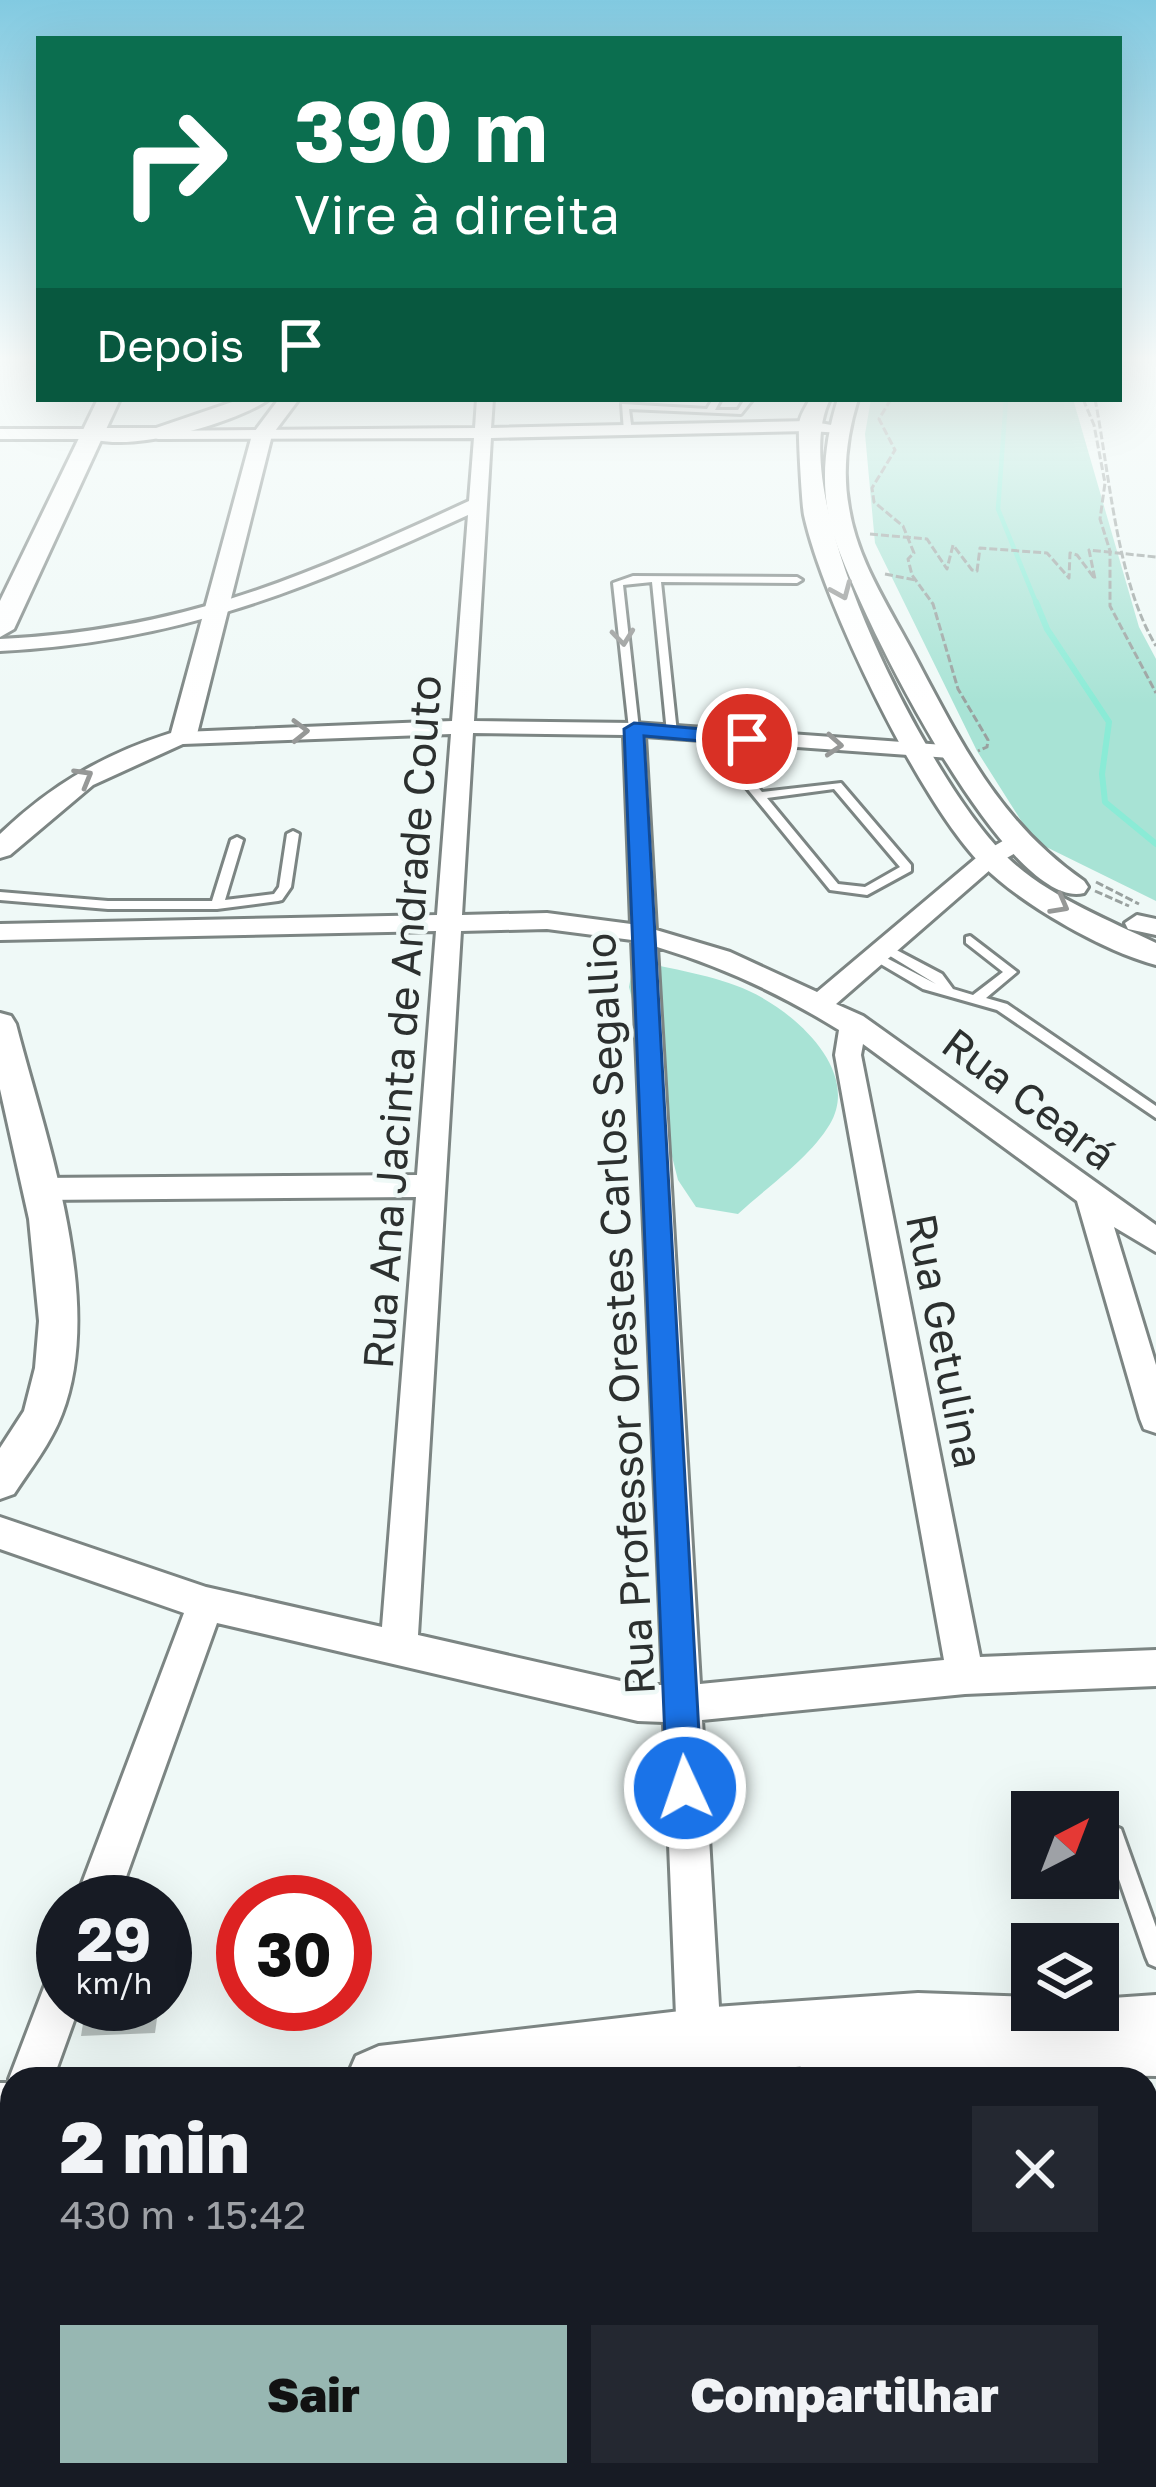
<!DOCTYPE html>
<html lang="pt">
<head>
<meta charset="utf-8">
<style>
  :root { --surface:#171b24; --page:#242831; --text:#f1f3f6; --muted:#9ea1a6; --accent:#97b7b2 }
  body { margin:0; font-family:"Golos Text",sans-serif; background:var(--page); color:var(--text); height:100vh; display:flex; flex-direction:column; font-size:45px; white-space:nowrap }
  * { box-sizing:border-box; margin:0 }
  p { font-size:39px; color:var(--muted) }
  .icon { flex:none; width:66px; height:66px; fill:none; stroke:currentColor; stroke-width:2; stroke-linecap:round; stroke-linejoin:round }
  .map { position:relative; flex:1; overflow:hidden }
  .sheet { position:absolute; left:0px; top:2067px; width:1158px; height:420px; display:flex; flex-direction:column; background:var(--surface); border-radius:36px 36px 0 0; box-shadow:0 12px 48px #0002 }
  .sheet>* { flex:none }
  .banner { position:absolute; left:36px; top:36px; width:1086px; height:366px; border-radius:0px; box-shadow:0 12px 48px #0002; background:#0b6e4f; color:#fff; overflow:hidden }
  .needle { width:78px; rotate:42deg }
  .buttons { position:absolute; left:1011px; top:1791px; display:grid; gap:24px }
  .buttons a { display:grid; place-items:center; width:108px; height:108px; border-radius:0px; background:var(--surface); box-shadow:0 12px 48px #0002; font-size:60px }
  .speed { position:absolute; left:36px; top:1875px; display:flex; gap:24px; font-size:60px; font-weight:700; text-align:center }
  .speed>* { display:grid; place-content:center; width:156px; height:156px; border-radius:50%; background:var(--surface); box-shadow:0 12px 48px #0002; line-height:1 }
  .speed small { font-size:30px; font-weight:400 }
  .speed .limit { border:18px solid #d22; background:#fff; color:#111 }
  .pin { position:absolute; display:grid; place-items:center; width:102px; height:102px; color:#fff; margin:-51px; border:6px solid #fff; border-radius:50%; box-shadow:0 3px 12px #0007 }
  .me { position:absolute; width:132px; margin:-66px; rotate:357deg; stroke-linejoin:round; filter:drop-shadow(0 0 9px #0008) }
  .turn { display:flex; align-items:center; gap:42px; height:252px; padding:0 60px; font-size:54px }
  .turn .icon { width:156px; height:156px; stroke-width:2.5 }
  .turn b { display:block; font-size:84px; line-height:102px }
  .then { display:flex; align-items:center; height:114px; padding:0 60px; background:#0003; gap:24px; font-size:45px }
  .round { display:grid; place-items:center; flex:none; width:126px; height:126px; border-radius:0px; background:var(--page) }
  .headline { display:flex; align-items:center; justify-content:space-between; height:204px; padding:0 60px }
  h1 { font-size:72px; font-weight:800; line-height:90px }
  .button { display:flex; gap:24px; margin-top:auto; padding:24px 60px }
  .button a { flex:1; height:138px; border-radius:0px; background:var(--accent); color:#111; font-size:48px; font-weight:800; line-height:138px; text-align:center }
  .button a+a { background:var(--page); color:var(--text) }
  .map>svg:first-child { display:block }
</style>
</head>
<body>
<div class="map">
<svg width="1156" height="2487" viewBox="0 0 1156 2487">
  <rect width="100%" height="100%" fill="#eff9f7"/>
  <g fill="#a8e3d5">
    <polygon points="871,399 1073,399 1139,627 1156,659 1156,901 1034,841 977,751 875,543 865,434"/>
    <path d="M634,960C670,969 715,975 749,991C795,1012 861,1071 830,1124C809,1159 768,1186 738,1214L696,1207L678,1180L629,987Z"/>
  </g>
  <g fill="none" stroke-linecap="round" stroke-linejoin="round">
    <polyline stroke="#8aebd6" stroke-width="4.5" points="1006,399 998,509 1037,605"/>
    <polyline stroke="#8aebd6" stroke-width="6" points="1036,602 1047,629 1109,722 1102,774 1105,802 1156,844"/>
  </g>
  <polygon fill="#b6bfbd" points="86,2004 159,2004 155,2033 81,2036"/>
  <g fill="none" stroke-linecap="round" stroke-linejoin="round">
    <defs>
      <g id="service">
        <polygon points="713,399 721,399 715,410 738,410 745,399 753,399 741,414 629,409 632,432 628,434 624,432 622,404 707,409"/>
        <polygon points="633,576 797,577 802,580 797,583 661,582 677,733 672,736 667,733 652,582 623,585 639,729 634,732 629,729 613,583"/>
        <path d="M721,734L726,737V769L744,778L742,739L751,737L756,785L762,792L841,783L911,865V871L867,895L830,890L746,787L716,773V737ZM834,789L900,867L865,887L838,884L767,798Z"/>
        <polygon points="293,831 299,834 291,887 282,900 278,901 217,909 108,909 0,900 0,892 108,901 212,901 231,840 237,837 243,840 225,900 274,894 279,887 287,834"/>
        <polygon points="970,936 1017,972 986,998 1007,1004 1156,1106 1156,1118 997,1010 923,989 867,956 869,953 877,953 936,984 877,948 879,945 887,945 942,974 953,989 973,995 1003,972 966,943 966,937"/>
        <polygon points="1114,1826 1121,1829 1156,1927 1156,1967 1149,1964 1146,1957 1104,1836 1107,1829"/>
        <polygon points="925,2050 1156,2054 1156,2076 925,2072 811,2076 803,2073 800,2065 803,2057 811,2054"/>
        <polygon points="704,2063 712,2066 715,2074 713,2079 648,2079 651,2071 659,2068"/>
      </g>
      <g id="minor">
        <path d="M477,399H493L491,428L808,421L843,427V433L808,431L491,438L474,721L634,723L958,746L961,751L950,758L645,736L656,930L730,952L817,992L982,853L1008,838H1024V848L998,863L836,1004L863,1016L1156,1225V1252L1114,1227L1156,1365V1433L1144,1429L1140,1419L1077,1201L863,1044L861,1055L980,1657L1156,1650V1686L965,1694L702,1720L721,2040L714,2055L699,2062L684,2055L677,2040L664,1722L638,1721L217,1623L117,1902H75L184,1613L0,1549V1517L206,1587L382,1627L416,1197L39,1200L29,1197L24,1189L29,1181L39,1178L417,1175L436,931L0,940V924L437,915L451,734L183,744L172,738L183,732L452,721L468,515C307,589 180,642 0,651V639C185,630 304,577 469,501L474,438L158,439L152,437V431L475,428ZM473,733L624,735L631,924L547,913L462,915ZM547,929L632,940L663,1685H638L418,1635L461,931ZM657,947C723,967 781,994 839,1030L835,1055L944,1660L700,1684Z"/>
        <polygon points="0,429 92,429 100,434 92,439 0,439"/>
        <polygon points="1137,915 1156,919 1156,935 1128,929 1125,923"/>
        <polygon points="63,1971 63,2004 80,2004 53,2079 12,2079 12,2086 9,2079 48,1977"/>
        <polygon points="1146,2460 1156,2462 1156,2487 1051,2487 1046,2475 1146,2475"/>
        <polygon points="899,2475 949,2475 950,2487 900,2487"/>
      </g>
      <g id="tertiary">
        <path d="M241,399H269C237,423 116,458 82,434L92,428H156Z"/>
        <path d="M279,399H299L272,435L196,738L93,785L10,855L0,858V834C51,785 104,754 171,733L252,435Z"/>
        <path d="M810,399H830C781,495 928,775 999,849C1040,893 1102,917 1156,943V965C1103,951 1021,904 982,865C920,803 823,602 804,515C802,504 798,434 799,424C800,415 806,407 810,399Z"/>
        <path d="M838,399H858C847,434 842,471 849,508C857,559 887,604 911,649C959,739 998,822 1084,881L1088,887L1084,893C1005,914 848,593 831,526C820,484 825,440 838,399Z"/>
        <path d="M0,1013L11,1016L16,1024C45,1137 106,1300 62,1414C51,1443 31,1468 14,1494L0,1499V1448L24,1411L35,1368L39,1321L29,1219L0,1089Z"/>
        <polygon points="147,2475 207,2475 206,2487 144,2487"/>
      </g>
      <polygon id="secondary" points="98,399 120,399 14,629 0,637 0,601"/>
      <g id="primary">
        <polygon points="918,1993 1032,1997 1032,2010 1098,2010 1098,1999 1156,1995 1156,2059 1097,2064 918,2057 648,2079 346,2079 356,2056 379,2046 715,2007"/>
        <rect x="0" y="2083" width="12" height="66"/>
        <polygon points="1156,2096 1156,2164 1146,2165 1146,2097"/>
        <polygon points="12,2204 12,2274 0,2275 0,2205"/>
      </g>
    </defs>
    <use href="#service" stroke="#7c8583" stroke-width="6"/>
    <use href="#minor" stroke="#7c8583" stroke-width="6"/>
    <use href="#tertiary" stroke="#7c8583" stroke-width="6"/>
    <use href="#secondary" stroke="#7c8583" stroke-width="6"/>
    <use href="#primary" stroke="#7c8583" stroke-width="6"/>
    <g stroke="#99a19f" stroke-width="3" stroke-dasharray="8 3" stroke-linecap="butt">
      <polyline points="891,399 879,419 895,450 872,488 874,502 903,526 914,553 908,559 912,575 933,604 958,689 988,740 987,747 978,751"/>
      <polyline points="1083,399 1094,425 1105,483 1100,519 1110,551 1110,606 1156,693"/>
      <path d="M1095,399C1110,476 1116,579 1156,646"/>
      <polyline points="870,534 927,539 947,569 953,545 972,570 977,571 980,548 1047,553 1069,578 1070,553 1077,555 1095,579 1089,550 1156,557"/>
      <polyline points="885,574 915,580"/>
      <polyline points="1096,882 1139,904"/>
      <polyline points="1095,891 1129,906"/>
    </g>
    <use href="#service" fill="#fff" fill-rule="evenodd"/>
    <use href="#minor" fill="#fff" fill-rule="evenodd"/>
    <use href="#tertiary" fill="#fff" fill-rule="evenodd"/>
    <use href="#secondary" fill="#fff" fill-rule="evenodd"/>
    <use href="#primary" fill="#fff" fill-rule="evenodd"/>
  </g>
  <defs><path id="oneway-chevron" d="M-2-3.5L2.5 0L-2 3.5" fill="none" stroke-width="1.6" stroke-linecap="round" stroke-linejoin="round" transform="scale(3)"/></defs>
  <g stroke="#969897">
    <use href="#oneway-chevron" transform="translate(842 591) rotate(67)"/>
    <use href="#oneway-chevron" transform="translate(623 637) rotate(84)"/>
    <use href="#oneway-chevron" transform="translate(300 731) rotate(-1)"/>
    <use href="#oneway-chevron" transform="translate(834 745) rotate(4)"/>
    <use href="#oneway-chevron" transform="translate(84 777) rotate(-30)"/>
    <use href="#oneway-chevron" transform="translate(1060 905) rotate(29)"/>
  </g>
  <linearGradient id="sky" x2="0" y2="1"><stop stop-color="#82cae1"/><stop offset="0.51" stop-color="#f8fcfb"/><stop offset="1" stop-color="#f8fcfb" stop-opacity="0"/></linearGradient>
  <rect width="1156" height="704" fill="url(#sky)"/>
  <polygon fill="#1a73e8" stroke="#114b97" stroke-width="3" points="634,723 747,733 757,739 747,745 644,736 702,1788 697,1800 685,1805 672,1800 667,1788 624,729"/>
  <g text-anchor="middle" stroke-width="9" stroke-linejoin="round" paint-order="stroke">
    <g font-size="42" fill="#2c302f" stroke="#eff9f7">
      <text transform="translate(402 1022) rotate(-86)" y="15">Rua Ana Jacinta de Andrade Couto</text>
      <text transform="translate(1029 1099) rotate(37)" y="15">Rua Ceará</text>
      <text transform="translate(620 1314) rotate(-93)" y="15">Rua Professor Orestes Carlos Segallio</text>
      <text transform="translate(945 1341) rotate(79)" y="15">Rua Getulina</text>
    </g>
  </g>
</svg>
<div class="buttons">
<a><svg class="needle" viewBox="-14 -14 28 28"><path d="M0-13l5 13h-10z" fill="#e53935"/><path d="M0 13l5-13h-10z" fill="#9ea1a6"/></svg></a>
<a><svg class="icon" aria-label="layers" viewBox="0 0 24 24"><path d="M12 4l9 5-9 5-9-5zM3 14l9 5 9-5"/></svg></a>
</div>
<div class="speed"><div>29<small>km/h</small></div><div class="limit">30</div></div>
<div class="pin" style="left:747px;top:739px;background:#d93025"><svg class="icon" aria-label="arrive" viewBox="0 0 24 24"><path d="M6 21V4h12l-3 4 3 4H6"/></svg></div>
<svg class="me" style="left:685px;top:1788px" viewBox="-20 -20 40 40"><circle r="17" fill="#1a73e8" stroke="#fff" stroke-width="3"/><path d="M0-11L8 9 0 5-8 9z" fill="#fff"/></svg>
<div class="banner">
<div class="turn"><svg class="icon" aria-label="right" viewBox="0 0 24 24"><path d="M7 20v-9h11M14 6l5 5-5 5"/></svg><div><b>390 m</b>Vire à direita</div></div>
<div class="then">Depois<svg class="icon" aria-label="arrive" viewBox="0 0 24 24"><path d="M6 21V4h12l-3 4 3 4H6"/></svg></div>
</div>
<section class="sheet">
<div class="headline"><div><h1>2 min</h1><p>430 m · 15:42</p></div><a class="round"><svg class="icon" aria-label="close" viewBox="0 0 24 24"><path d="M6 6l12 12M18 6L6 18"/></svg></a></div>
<div class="button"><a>Sair</a><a>Compartilhar</a></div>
</section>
</div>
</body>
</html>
